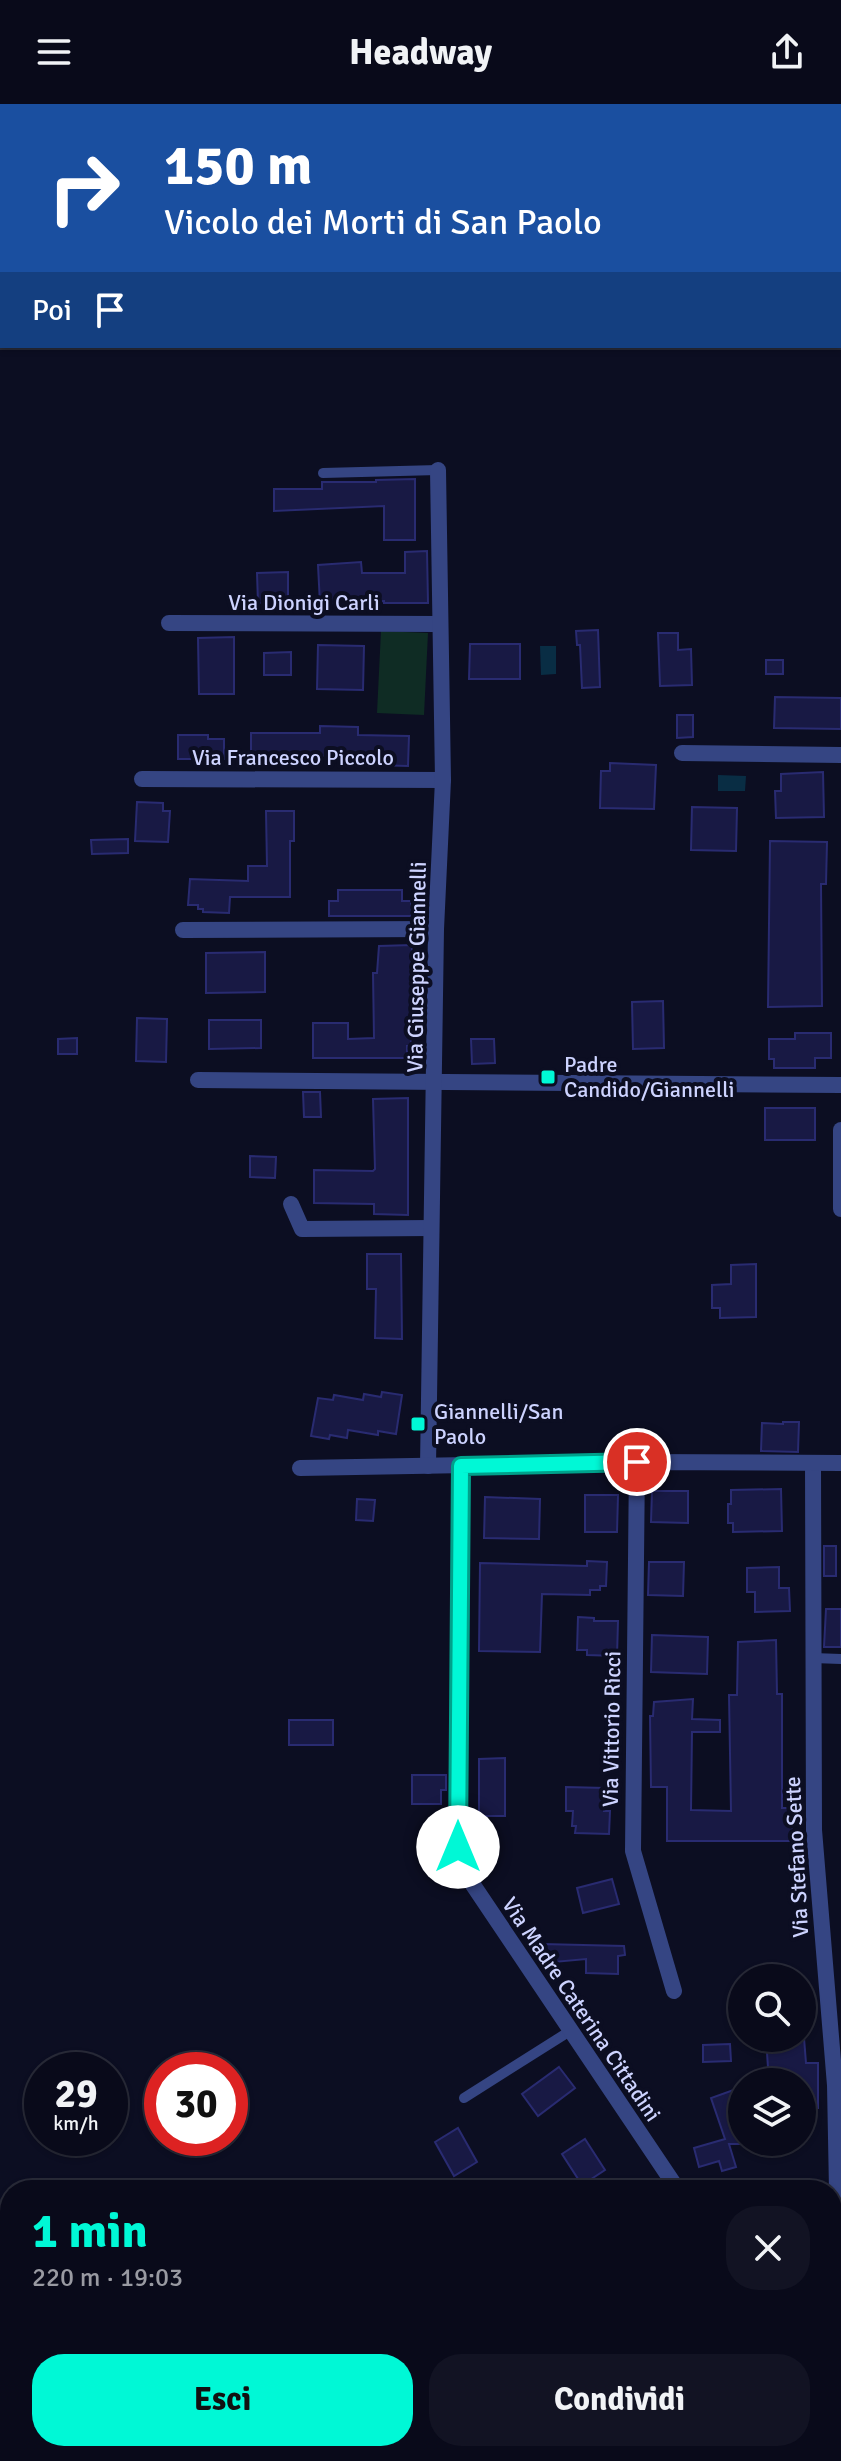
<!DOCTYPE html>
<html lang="it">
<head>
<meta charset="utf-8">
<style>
  :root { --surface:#090a1a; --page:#121323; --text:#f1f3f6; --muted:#999aa2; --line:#292b39; --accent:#00f8d6 }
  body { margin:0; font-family:Signika,sans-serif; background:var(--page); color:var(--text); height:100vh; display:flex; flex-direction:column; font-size:30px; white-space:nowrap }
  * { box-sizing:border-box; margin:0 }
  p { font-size:26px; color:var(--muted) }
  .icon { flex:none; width:44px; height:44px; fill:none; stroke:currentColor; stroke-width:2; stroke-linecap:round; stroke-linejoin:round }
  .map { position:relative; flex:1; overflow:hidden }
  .panel { position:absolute; left:0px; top:2076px; width:842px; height:282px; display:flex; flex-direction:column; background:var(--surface); border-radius:32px 32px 0 0; box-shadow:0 2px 6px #0004,0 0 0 2px var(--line) }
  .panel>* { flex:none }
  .guide { position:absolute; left:0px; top:0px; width:842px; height:244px; box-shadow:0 2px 6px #0004,0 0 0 2px var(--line); background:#1a4fa0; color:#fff; overflow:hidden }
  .tools { position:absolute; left:728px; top:1860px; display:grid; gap:16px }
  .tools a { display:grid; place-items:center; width:88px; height:88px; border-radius:50%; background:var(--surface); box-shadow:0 2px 6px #0004,0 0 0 2px var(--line); font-size:40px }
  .speed { position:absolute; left:24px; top:1948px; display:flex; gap:16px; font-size:40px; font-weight:700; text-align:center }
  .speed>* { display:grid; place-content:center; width:104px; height:104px; border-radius:50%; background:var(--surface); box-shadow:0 2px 6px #0004,0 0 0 2px var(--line); line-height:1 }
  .speed small { font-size:20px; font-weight:400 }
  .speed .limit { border:12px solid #d22; background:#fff; color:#111 }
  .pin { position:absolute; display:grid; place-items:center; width:68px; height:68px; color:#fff; margin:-34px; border:4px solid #fff; border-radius:50%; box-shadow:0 2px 8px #0007 }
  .me { position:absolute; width:88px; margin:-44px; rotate:0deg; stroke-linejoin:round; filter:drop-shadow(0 0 6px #0008) }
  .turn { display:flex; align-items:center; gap:28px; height:168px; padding:0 32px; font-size:36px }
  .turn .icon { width:104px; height:104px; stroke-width:2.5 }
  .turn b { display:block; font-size:56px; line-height:68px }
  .then { display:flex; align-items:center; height:76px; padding:0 32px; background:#0003; gap:16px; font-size:30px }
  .round { display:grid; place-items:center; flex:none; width:84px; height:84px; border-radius:32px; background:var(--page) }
  .summary { display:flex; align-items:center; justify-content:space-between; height:136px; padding:0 32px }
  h1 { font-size:48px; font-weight:800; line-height:60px; color:var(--accent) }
  .action { display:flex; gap:16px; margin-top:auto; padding:16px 32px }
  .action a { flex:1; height:92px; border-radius:32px; background:var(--accent); color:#111; font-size:32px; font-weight:800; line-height:92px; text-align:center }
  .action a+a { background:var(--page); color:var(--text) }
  header { display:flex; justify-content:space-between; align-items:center; height:104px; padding:0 32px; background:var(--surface); font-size:36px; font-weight:800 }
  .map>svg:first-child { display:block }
</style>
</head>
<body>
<header><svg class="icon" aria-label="menu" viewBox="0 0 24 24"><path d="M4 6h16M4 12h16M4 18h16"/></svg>Headway<svg class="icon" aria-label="share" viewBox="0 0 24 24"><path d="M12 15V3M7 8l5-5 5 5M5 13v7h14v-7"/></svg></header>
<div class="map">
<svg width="841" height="2357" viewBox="0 0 841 2357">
  <rect width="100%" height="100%" fill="#0c0e22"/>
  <polygon fill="#0f2c24" points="381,527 428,529 424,611 377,609"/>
  <g fill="#092d44">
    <polygon points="540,542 556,542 556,570 541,571"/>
    <polygon points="718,671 746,672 745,687 718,687"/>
  </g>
  <g fill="#181944" stroke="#292b71" stroke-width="2">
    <polygon points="415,375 415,436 384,436 384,402 274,407 274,385 322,385 322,378 376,378 376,376"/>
    <polygon points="427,447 428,499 384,499 384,497 320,500 318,461 361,458 362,469 405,469 405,448"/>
    <polygon points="288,468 288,498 258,499 257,469"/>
    <polygon points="598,526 600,583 582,584 580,541 577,541 576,527"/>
    <polygon points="658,529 678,529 678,546 691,545 692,581 660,582"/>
    <polygon points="234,533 234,590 199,590 198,534"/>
    <polygon points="470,540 520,540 520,575 469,575"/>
    <polygon points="318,541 364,542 363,586 317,585"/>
    <polygon points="291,548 291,571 264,571 264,549"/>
    <rect x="766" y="556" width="17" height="14"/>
    <polygon points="775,593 841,594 841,625 774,624"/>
    <polygon points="677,611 693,611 693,633 677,634"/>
    <polygon points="320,622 358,623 358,631 409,632 408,662 373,661 374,653 299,652 299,654 282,654 282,658 257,658 257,651 251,651 251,629 320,629"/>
    <polygon points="178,631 208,631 208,635 224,635 224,655 178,655"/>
    <polygon points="610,659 656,661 654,705 600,704 601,667 610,667"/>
    <polygon points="823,668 824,713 776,714 775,687 781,687 781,670"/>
    <polygon points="137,698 163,699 163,707 170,707 168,738 135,737"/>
    <polygon points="692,703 737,704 736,747 691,746"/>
    <polygon points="266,707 294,707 294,737 290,737 290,793 230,793 229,809 203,808 203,805 198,805 198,801 188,801 190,775 248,777 248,762 267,762"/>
    <polygon points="128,735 128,749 92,750 91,736"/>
    <polygon points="770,737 827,738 826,780 821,780 822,902 768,903"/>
    <polygon points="338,786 402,786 402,797 411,797 411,812 329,812 329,797 338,797"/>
    <polygon points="412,841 411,942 407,942 407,954 313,954 313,919 348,919 348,935 374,934 373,869 377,869 379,842"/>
    <polygon points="265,848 265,888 206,889 206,849"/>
    <polygon points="663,897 664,944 633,945 632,898"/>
    <polygon points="137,914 167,915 166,958 136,957"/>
    <polygon points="209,916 261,916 261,944 209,945"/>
    <polygon points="795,929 831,929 831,954 815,954 815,964 774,964 774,955 769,955 769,935 795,935"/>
    <polygon points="77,934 77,950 58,950 58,935"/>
    <polygon points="471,935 494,935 495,959 472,960"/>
    <polygon points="303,988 320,988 321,1013 304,1013"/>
    <polygon points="408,994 408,1111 374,1110 374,1100 314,1099 314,1066 373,1067 375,1065 373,995"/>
    <rect x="765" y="1004" width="50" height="32"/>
    <polygon points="250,1052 276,1053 275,1074 250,1073"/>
    <polygon points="367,1150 401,1150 402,1235 375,1234 376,1185 367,1185"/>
    <polygon points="756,1160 756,1213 720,1214 720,1204 712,1204 712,1181 731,1180 731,1161"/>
    <polygon points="382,1288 402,1291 396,1330 378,1327 378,1331 348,1326 347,1334 330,1331 329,1335 311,1332 318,1294 333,1296 334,1291 363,1296 364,1290 381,1293"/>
    <polygon points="783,1318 799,1318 798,1348 761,1347 762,1319 783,1320"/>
    <polygon points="781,1385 782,1427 733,1428 733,1419 728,1419 728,1400 731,1400 731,1386"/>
    <polygon points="652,1387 688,1387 688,1419 651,1418"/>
    <polygon points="585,1391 618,1391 617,1428 585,1428"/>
    <polygon points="485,1393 540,1395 539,1435 484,1434"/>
    <polygon points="357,1395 375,1396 373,1417 356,1416"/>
    <rect x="824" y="1442" width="12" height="30"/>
    <polygon points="587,1457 607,1458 606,1482 600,1482 600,1486 590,1486 590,1491 542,1490 540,1548 479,1547 480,1459 587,1462"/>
    <polygon points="649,1458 684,1458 683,1492 648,1491"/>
    <polygon points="779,1463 779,1484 789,1484 790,1507 755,1508 755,1488 747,1488 747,1464"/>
    <polygon points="826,1505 841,1505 841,1543 824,1543"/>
    <polygon points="578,1513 594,1514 594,1517 618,1517 617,1552 587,1551 587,1546 577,1546"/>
    <polygon points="652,1531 708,1533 707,1570 651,1568"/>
    <polygon points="776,1536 777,1590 782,1590 782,1704 792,1704 792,1737 667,1737 667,1683 651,1683 650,1612 653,1612 654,1598 693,1595 692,1615 720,1616 720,1628 692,1628 691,1706 731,1707 729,1591 737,1591 738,1538"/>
    <rect x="289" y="1616" width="44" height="25"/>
    <polygon points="505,1654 505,1712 479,1712 479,1655"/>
    <polygon points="412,1671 446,1671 446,1686 441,1686 441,1700 412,1700"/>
    <polygon points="566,1683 605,1684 604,1707 610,1707 609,1730 575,1729 576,1722 572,1722 573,1707 566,1707"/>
    <polygon points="612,1775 619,1800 583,1809 577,1784"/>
    <polygon points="542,1840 624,1842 625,1851 618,1852 618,1870 586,1869 586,1855 543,1859"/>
    <polygon points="766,1934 804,1934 806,1959 818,1959 818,2004 802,2005 802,1978 769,1978"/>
    <polygon points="730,1940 731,1957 703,1958 703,1941"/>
    <polygon points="559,1963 575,1984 538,2012 522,1990"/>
    <polygon points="742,1983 742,2040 729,2040 736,2063 722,2067 719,2057 699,2063 694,2044 725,2035 711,1994"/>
    <polygon points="458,2024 477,2058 454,2072 435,2038"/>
    <polygon points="585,2035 605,2066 582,2081 562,2050"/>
  </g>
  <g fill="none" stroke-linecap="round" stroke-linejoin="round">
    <g stroke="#354583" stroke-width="10">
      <polyline points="28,2 29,0"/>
      <polyline points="0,55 2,51"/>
      <polyline points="323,369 438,366"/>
      <polyline points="813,1554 841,1555"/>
      <polyline points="464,1994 570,1927"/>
    </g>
    <g stroke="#354583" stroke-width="16">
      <polyline points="752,0 754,2"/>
      <polyline points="840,90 841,91"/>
      <polyline points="169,519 439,520"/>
      <polyline points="682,649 841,651"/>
      <polyline points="142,675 443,676"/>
      <polyline points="183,826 436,825"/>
      <polyline points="198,976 841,981"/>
      <polyline points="291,1100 302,1125 431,1124"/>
      <polyline points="841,1105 841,1026"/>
      <polyline points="637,1358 633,1747 674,1887"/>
      <polyline points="813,1359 814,1726 835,1981 839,2192 832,2188"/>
      <polyline points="428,1362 436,825 443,676 438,366"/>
      <polyline points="461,1362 458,1743 463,1766 678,2086"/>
      <polyline points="300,1364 637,1358 841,1359"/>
    </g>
  </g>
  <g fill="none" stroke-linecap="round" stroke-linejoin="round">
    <defs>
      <polyline id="route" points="458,1743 461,1362 637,1358"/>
    </defs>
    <use href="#route" stroke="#00a18b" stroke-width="20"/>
    <use href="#route" stroke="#00f8d6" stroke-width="14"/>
  </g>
  <g fill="#00f8d6" stroke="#0c0e22" stroke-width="3">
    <rect x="540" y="965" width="16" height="16" rx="4"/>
    <rect x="410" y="1312" width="16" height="16" rx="4"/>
  </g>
  <g text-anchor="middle" stroke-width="8" stroke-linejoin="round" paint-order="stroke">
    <g font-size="22" fill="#cdd3ff" stroke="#0c0e22">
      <text x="304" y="506">Via Dionigi Carli</text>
      <text x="293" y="661">Via Francesco Piccolo</text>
      <text transform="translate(416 863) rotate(-89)" y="8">Via Giuseppe Giannelli</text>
      <text transform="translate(611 1625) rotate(-89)" y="8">Via Vittorio Ricci</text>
      <text transform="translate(796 1753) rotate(-93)" y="8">Via Stefano Sette</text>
      <text transform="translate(582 1905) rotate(56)" y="8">Via Madre Caterina Cittadini</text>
    </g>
    <g font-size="22" fill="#cdd3ff" stroke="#0c0e22" text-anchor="start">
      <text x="564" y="968">Padre<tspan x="564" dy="25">Candido/Giannelli</tspan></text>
      <text x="434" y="1315">Giannelli/San<tspan x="434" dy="25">Paolo</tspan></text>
    </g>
  </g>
</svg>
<div class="tools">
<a><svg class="icon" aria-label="search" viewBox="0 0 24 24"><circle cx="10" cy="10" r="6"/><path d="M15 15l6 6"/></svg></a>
<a><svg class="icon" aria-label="layers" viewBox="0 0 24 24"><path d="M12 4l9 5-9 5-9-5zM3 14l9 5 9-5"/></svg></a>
</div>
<div class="speed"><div>29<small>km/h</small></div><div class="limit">30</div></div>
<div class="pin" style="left:637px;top:1358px;background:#d93025"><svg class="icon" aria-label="arrive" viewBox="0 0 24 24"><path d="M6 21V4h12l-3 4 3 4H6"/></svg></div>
<svg class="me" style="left:458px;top:1743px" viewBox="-20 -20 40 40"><circle r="19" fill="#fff"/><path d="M0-13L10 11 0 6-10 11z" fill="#00f8d6"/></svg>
<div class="guide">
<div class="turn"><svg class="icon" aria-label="right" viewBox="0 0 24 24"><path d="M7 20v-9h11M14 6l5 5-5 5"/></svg><div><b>150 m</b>Vicolo dei Morti di San Paolo</div></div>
<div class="then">Poi<svg class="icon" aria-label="arrive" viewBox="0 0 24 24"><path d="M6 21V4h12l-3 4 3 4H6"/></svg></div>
</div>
<section class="panel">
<div class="summary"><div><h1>1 min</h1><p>220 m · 19:03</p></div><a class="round"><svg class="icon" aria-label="close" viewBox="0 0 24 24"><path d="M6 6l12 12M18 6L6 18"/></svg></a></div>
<div class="action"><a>Esci</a><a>Condividi</a></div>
</section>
</div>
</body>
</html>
